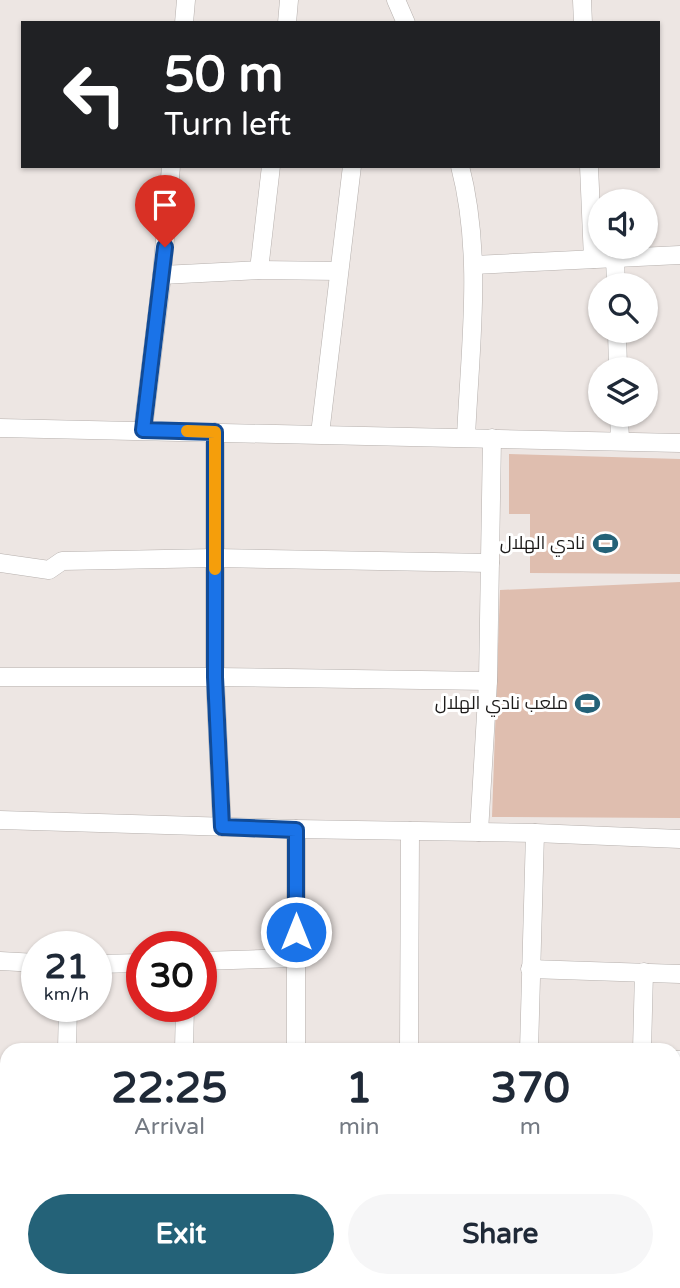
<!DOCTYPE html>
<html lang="en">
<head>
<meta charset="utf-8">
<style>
  :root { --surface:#fff; --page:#f6f6f7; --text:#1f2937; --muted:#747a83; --accent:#246278 }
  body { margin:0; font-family:"Varela Round",Cairo,sans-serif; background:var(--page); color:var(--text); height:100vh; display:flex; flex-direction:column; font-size:26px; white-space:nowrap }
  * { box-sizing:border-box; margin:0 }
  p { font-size:23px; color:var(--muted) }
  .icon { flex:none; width:38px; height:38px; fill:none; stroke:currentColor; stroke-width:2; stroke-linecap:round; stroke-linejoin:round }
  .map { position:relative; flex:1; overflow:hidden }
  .panel { position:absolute; left:0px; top:1043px; width:681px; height:245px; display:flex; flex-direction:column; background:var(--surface); border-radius:21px 21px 0 0; box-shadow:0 2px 5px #0004 }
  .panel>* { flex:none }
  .guide { position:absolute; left:21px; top:21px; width:639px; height:147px; border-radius:0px; box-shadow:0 2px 5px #0004; background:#202124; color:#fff; overflow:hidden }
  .tools { position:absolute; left:588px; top:189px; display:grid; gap:14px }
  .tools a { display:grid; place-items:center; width:70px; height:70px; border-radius:50%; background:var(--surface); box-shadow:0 2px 5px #0004; font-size:35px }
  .speed { position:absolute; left:21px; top:931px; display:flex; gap:14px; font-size:35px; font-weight:700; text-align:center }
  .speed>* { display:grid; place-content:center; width:91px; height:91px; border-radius:50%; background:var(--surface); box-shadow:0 2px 5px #0004; line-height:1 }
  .speed small { font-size:18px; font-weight:400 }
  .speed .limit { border:10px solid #d22; background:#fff; color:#111 }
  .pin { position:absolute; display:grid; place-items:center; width:60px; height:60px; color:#fff; margin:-72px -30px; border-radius:50% 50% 50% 0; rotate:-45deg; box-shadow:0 0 7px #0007 }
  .pin .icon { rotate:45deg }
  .me { position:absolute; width:77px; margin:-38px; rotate:0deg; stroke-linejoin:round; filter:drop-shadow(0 0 5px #0008) }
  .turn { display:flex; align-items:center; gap:24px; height:147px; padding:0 28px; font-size:32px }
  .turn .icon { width:91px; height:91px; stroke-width:2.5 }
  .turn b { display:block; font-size:49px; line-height:60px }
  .eta { display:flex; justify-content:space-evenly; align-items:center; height:119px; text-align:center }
  .eta b { font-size:42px; font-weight:700; line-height:49px }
  .action { display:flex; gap:14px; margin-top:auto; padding:14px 28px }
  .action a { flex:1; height:80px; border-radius:42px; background:var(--accent); color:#fff; font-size:28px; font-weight:700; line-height:80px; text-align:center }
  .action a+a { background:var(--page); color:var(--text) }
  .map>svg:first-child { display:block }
</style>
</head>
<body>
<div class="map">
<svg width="680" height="1288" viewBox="0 0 680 1288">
  <rect width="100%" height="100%" fill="#ede6e3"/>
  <g fill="#dfbeaf">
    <polygon points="509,454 680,459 680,574 530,573 530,514 509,514"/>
    <polygon points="680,582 680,818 492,817 500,590"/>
  </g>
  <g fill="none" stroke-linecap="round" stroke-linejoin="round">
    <defs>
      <g id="street">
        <polyline points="396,0 406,23"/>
        <polyline points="582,0 583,23"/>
        <polyline points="184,23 186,0"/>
        <polyline points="287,23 289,0"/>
        <path d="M460,166C483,254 470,347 466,437"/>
        <polyline points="589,166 593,259"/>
        <polyline points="615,258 616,285"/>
        <polyline points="474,265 680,255"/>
        <polyline points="259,270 271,166"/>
        <polyline points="162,275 259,270 339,271"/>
        <polyline points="617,331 618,369"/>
        <polyline points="619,415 620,441"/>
        <polyline points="0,428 680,443"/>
        <polyline points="143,430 162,275 171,166"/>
        <polyline points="215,432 215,677 222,827"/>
        <polyline points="320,434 352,166"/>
        <polyline points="0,563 49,570 62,561 215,558 490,563"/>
        <polyline points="0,677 215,677 488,681"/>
        <polyline points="0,820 296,829 535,833 680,839"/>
        <polyline points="479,832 488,681 492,438"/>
        <polyline points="0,961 37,963"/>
        <polyline points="201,961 296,958"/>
        <polyline points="96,964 142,963"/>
        <polyline points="530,969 680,974"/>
        <polyline points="67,1050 68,1006"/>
        <polyline points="184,1050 185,1006"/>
        <polyline points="296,1050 296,829"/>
        <polyline points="409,1050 410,831"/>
        <polyline points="529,1050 535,833"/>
        <polyline points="642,1050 644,972"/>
        <polyline points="674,1060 680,1060"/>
        <polyline points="0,1265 7,1265"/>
        <polyline points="292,1281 292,1288"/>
        <polyline points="180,1288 181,1281"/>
        <polyline points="525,1288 525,1281"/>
        <polyline points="640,1288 640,1281"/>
      </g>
    </defs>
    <use href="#street" stroke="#b6b0ad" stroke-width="19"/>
    <use href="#street" stroke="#fff" stroke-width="18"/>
  </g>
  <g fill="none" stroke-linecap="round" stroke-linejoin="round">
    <defs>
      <polyline id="route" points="165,247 143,430 215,432 215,677 222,827 296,830 296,932"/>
    </defs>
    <use href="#route" stroke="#114b97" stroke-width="18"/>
    <use href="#route" stroke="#1a73e8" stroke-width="12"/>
    <polyline stroke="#f59e0b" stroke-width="12" points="187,431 215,432 215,569"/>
  </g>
  <defs>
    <symbol id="stadium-bare" viewBox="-9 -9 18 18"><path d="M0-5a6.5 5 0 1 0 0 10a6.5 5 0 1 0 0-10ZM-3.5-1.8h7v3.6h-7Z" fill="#246278" stroke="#fff" stroke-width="2.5" paint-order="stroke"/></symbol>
  </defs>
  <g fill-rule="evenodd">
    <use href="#stadium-bare" x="588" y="526" width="35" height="35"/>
    <use href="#stadium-bare" x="570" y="686" width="35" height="35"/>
  </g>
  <g text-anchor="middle" stroke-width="6" stroke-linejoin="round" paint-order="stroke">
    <g font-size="18" fill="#1c1a19" stroke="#fff" text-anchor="end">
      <text x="585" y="549">نادي الهلال</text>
      <text x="568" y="709">ملعب نادي الهلال</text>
    </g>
  </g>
</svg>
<div class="tools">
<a><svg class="icon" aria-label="sound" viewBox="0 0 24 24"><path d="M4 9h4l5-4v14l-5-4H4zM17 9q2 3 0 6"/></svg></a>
<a><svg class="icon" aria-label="search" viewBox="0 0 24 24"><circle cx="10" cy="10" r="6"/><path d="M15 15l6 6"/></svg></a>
<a><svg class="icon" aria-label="layers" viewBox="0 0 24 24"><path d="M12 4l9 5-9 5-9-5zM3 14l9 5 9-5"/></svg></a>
</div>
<div class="speed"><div>21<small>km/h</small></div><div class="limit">30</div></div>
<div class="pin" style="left:165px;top:247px;background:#d93025"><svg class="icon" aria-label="arrive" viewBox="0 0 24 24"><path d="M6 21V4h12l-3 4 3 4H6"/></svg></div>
<svg class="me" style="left:296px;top:932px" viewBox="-20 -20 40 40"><circle r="17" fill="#1a73e8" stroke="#fff" stroke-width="3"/><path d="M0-11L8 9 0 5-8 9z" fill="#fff"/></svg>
<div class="guide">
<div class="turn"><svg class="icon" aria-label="left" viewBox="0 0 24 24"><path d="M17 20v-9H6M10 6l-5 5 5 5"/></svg><div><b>50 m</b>Turn left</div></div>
</div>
<section class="panel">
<div class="eta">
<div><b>22:25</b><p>Arrival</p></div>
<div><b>1</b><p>min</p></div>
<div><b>370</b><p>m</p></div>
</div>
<div class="action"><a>Exit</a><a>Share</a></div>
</section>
</div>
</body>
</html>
